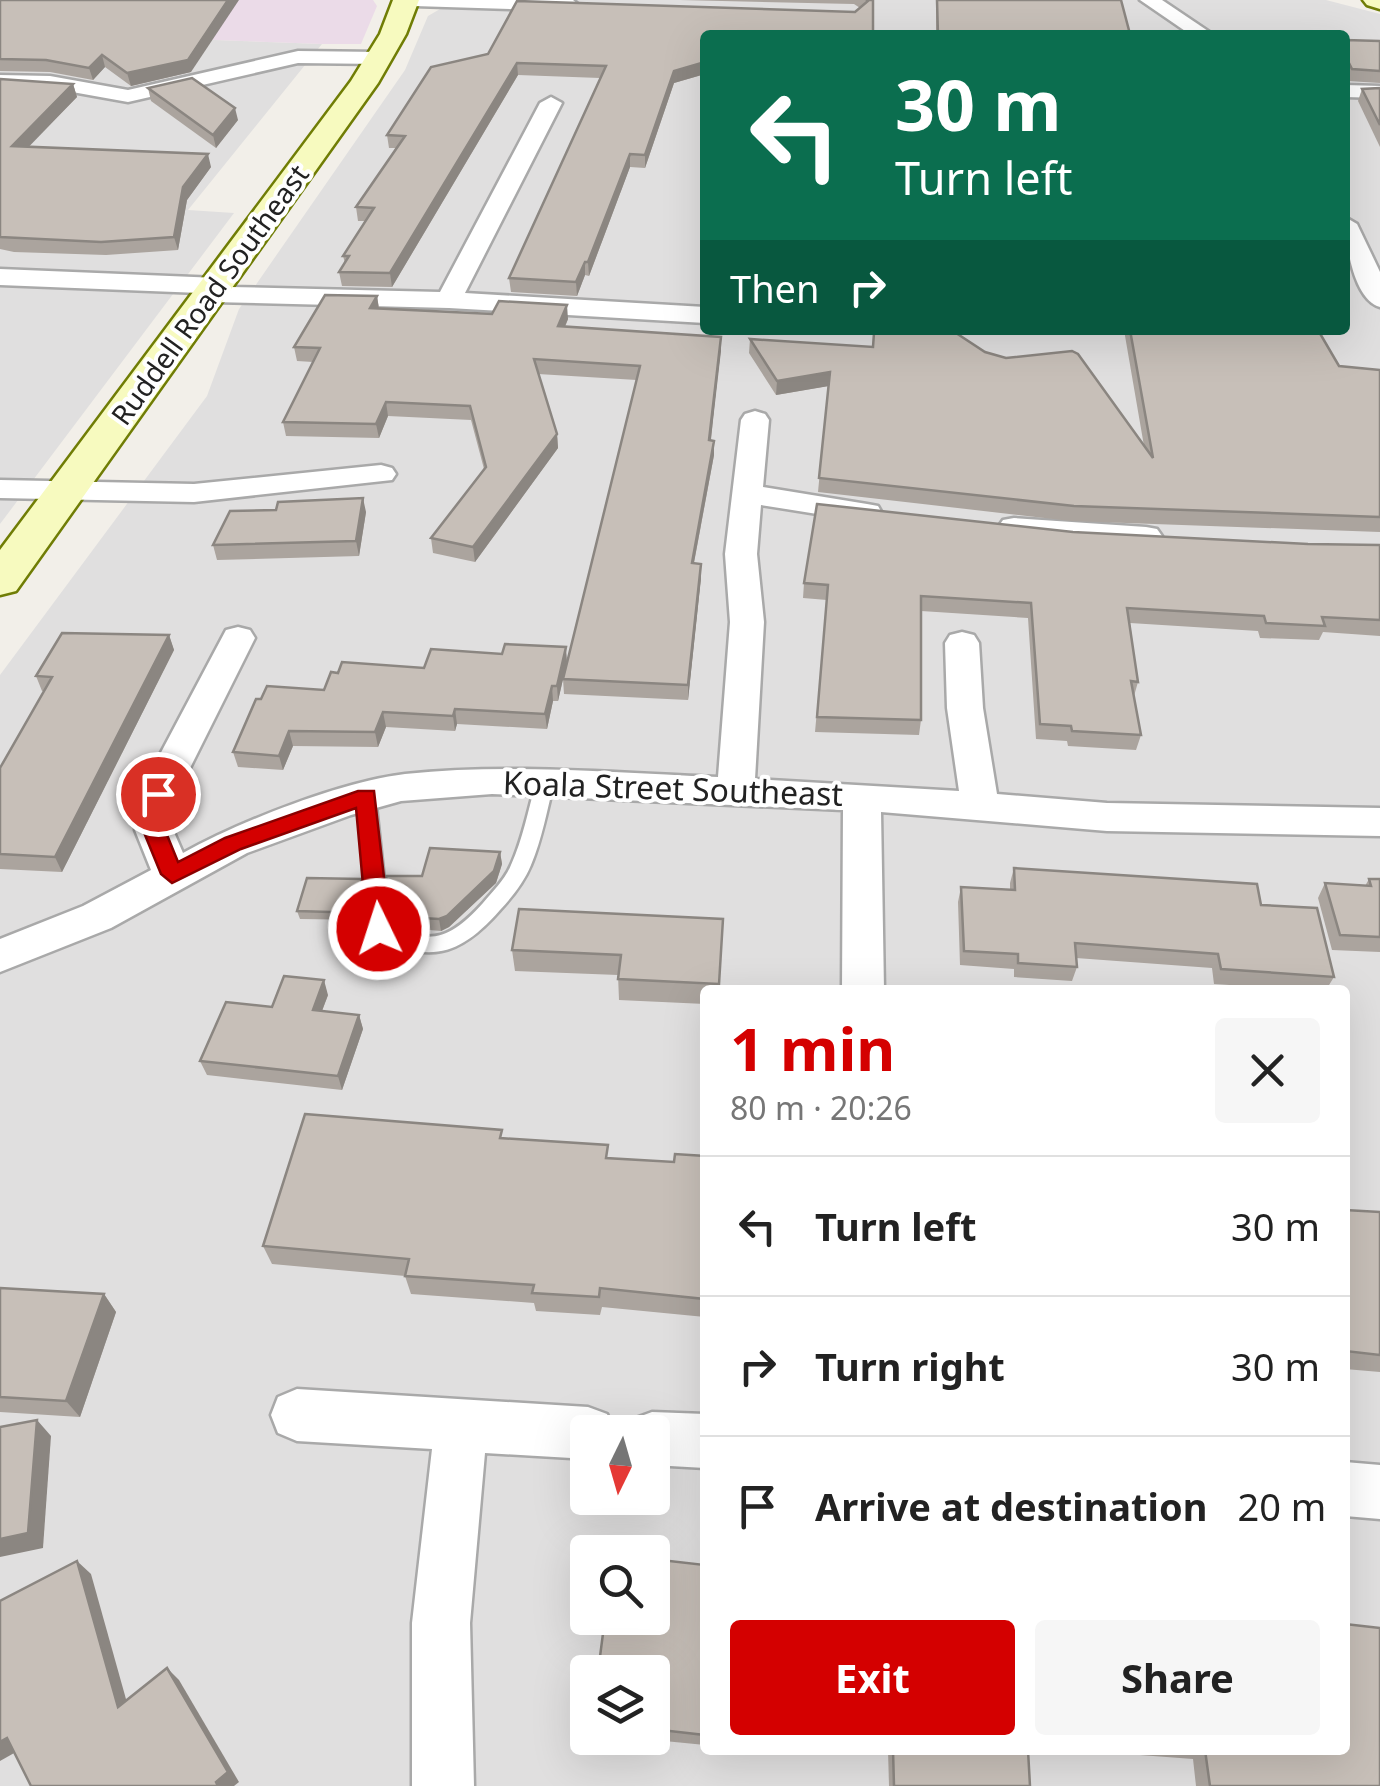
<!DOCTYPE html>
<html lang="en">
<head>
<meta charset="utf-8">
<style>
  :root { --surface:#fff; --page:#f6f6f6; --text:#222; --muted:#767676; --line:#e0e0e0; --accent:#d40000 }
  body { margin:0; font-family:"Noto Sans",sans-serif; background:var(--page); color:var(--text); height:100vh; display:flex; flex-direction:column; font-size:38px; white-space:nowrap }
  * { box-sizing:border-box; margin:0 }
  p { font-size:32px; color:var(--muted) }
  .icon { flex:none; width:55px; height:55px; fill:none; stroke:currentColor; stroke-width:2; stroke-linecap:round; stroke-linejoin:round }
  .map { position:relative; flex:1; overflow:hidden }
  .drawer { position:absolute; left:700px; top:985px; width:650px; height:770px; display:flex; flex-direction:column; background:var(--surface); border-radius:10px; box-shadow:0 10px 40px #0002 }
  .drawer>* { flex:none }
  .hud { position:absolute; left:700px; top:30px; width:650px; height:305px; border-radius:10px; box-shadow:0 10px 40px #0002; background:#0b6e4f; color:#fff; overflow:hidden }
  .needle { width:65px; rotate:185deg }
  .buttons { position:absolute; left:570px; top:1415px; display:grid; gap:20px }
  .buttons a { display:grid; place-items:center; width:100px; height:100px; border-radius:10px; background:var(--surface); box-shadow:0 10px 40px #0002; font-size:50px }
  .pin { position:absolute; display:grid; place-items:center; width:85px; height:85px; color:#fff; margin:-42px; border:5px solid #fff; border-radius:50%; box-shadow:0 2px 10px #0007 }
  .me { position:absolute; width:110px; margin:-55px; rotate:356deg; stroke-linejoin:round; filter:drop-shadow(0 0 8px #0008) }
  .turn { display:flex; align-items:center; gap:35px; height:210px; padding:0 30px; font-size:45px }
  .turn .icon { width:130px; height:130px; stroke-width:2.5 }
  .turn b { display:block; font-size:70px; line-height:85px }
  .then { display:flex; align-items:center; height:95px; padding:0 30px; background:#0003; gap:20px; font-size:38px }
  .round { display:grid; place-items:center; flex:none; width:105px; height:105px; border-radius:10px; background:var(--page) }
  .headline { display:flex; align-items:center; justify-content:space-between; height:170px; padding:0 30px }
  h1 { font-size:60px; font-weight:700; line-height:75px; color:var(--accent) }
  .action { display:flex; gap:20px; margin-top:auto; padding:20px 30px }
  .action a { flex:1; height:115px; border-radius:10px; background:var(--accent); color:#fff; font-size:40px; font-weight:700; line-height:115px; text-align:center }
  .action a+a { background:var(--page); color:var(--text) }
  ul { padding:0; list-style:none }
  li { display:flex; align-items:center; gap:30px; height:140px; padding:0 30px; border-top:2px solid var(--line) }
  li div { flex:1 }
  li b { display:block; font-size:38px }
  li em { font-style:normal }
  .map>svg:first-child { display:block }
</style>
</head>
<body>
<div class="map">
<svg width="1380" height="1786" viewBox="0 0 1380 1786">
  <rect width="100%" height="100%" fill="#f2efe9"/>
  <g fill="#e0dfdf" fill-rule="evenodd">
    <path d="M441,0H1326L1380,14V1786H0V675L207,396L239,309L405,70L428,16L440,9ZM705,35H1345V330H705ZM705,990H1345V1750H705ZM588,1432H652V1498H588ZM588,1552H652V1618H588ZM588,1672H652V1738H588Z"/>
    <polygon points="0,32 322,44 188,210 234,213 0,524"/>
  </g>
  <polygon fill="#ebdbe8" points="0,0 373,0 377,6 361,44 322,44 0,32"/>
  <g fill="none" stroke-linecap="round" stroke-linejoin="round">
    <defs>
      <path id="lane" d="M545,776L554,783C547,810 542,839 531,865C524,882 513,896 500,910C459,957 428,964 372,935L357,797L359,792L366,790L375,797L389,925C432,947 452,937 483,903C493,891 505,880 511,865C523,839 528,810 536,783Z"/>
      <g id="street">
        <polygon points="405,0 573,0 579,5 570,11 414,6"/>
        <polygon points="1140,0 1162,0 1214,35 1191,35"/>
        <polygon points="298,51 380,52 390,58 380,64 298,63 128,102 50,88 0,87 0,75 50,76 128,90"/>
        <polygon points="1345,85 1380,86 1380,98 1345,97"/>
        <polygon points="551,97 562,103 465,293 705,307 705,323 449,308 212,302 203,299 200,293 0,285 0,269 218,278 227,281 230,287 440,292 540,103"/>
        <path d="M1345,217L1357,224L1380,272V307C1353,300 1345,241 1345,217Z"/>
        <path d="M755,411L765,414L769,420L763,487L867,504L878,506L882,513L878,520L867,522L761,505L757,554L764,622L755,779L959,791L947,708L945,643L950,635L962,632L974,635L979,643L983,708L997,794L1107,803L1380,808V836L1107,831L881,812L884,990H842L843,810L492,794L401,801L351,815L247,853L111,928L0,972V939L83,906L151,870L135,830L139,794L226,630L238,627L250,630L255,638L177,794L173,830L183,853C241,821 340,782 405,774C509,763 614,773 718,777L730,622L725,554L741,420L745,414Z"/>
        <polygon points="381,465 392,468 396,474 392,480 194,502 0,498 0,480 194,484"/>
        <polygon points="1014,518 1146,527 1157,529 1162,536 1157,543 1146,545 1003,534 998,527 1003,520"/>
        <polygon points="297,1389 588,1407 607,1414 614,1432 588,1432 588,1459 485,1453 470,1623 474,1786 412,1786 412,1623 432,1449 297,1441 278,1433 271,1415 278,1397"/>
        <polygon points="652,1412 705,1414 705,1468 652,1465 652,1432 628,1432 633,1419"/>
        <polygon points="1345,1462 1380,1465 1380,1519 1345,1516"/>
      </g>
      <g id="secondary">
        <polygon points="393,0 419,0 406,34 378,83 16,591 0,595 0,550 351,81 380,34"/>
        <polygon points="1363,0 1380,0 1380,9 1367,5"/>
      </g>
    </defs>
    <use href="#lane" stroke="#a9a9a9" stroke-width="5"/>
    <use href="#street" stroke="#a9a9a9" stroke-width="5"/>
    <use href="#secondary" stroke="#707d05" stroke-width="5"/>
    <use href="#lane" fill="#fff" fill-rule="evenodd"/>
    <use href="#street" fill="#fff" fill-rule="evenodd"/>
    <use href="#secondary" fill="#f7fabf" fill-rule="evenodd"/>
  </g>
  <g fill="#aba49e">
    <polygon points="0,0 191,72 131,86 105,67 93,80 50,72 0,71"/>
    <polygon points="680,0 873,0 873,35 705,35 705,74 674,83 645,168 630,167 589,276 585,275 577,296 511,292 509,278 600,78 518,75 392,287 342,286 339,272 345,263 343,256 365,221 358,221 356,207 396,148 389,148 387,135 431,67 855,12 860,8 854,4"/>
    <polygon points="936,0 1121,0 1130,34 1140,35 936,35"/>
    <polygon points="1345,40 1380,41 1380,83 1348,81 1345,75"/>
    <polygon points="0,79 73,84 77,97 28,146 211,167 187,200 178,250 106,255 14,252 0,249"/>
    <polygon points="148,88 238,120 216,148 151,101"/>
    <polygon points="1380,88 1380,147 1358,101 1362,89"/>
    <polygon points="377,296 379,308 568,319 565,327 721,337 711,440 714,455 694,563 701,564 701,578 688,700 564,694 563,679 558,701 553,701 547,729 457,724 455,731 386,727 378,747 293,746 283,770 238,767 233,752 261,699 324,690 338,673 567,662 637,380 538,374 557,434 558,448 475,562 433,553 431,538 484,469 471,420 388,416 379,438 286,436 283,422 313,362 297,361 294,347"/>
    <polygon points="1124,330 1318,330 1339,366 1380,370 1380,532 1071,521 818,492 828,386 776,395 749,353 750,339 873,347 985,352 1144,446"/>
    <polygon points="366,512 359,556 217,560 213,545"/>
    <polygon points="1073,532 1308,544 1380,545 1380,636 1323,632 1319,640 1260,638 1258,631 1130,623 1138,682 1134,696 1141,735 1136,750 1068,746 1067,741 1036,739 1028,618 921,611 921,720 919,735 815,732 827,600 803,598 804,583"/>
    <polygon points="169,635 174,650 62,872 0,869 0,768 44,691 42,691 36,676"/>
    <polygon points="500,852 502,864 496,883 449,927 441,931 406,928 392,922 390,911 422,876"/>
    <polygon points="1014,868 1261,905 1334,977 1326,990 1305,990 1214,984 1212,968 1076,958 1077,967 1072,981 1014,977 1014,969 960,965 958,902 961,887 1010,890 1010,883"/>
    <polygon points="361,879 367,920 300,919 297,911"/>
    <polygon points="1369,879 1380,879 1380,952 1332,950 1318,898 1325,883 1365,886"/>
    <polygon points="722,940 719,990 705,990 705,1004 619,1000 618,975 515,971 512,950"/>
    <polygon points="328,995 322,1011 359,1015 363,1029 342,1090 207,1075 200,1061 272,1007"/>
    <polygon points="504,1139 609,1158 674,1162 705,1156 705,1317 602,1307 600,1315 536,1311 534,1303 411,1294 405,1276 272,1264 263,1246"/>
    <polygon points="1345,1210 1380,1212 1380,1372 1345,1369"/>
    <polygon points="0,1288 104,1294 116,1312 80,1417 0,1412"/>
    <polygon points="705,1565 705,1745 634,1738 652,1738 652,1672"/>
    <polygon points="888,1750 1028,1750 1030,1786 889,1786"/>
    <polygon points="1073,1750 1345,1750 1380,1786 1196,1786 1193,1759"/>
  </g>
  <g fill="#8b8681">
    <polygon points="228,0 239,0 191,72 131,86 127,73"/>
    <polygon points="102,55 105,67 93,80 89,68"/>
    <polygon points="705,62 705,74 674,83 645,168 645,155 674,71"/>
    <polygon points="517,63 518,75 392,287 390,273"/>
    <polygon points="73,84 77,97 17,159 12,146"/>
    <polygon points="235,108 238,120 216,148 213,135"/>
    <polygon points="208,154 211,167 187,200 178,250 174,237 183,187"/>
    <polygon points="630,154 630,167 589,276 588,262"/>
    <polygon points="585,262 585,275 577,296 576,282"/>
    <polygon points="377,296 379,310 370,308"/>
    <polygon points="567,305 568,319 559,340 558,326"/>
    <polygon points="721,337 721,351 709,455 709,440"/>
    <polygon points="830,372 829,386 776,395 777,381"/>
    <polygon points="386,402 388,416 379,438 376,424"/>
    <polygon points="557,434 558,448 475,562 473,547"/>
    <polygon points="714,441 714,455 691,578 692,563"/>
    <polygon points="363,498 366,512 359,556 356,541"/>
    <polygon points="701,564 701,578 688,700 688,685"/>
    <polygon points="169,635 174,650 62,872 55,857"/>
    <polygon points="566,647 567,662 558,701 557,686"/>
    <polygon points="552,686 553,701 547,729 545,714"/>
    <polygon points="455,709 457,724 455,731 453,716"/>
    <polygon points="383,712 386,727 378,747 375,732"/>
    <polygon points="289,731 293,746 283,770 279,756"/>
    <polygon points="500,852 502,864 496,883 449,927 441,931 439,919"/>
    <polygon points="324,980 328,995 317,1024 313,1010"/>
    <polygon points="359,1015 363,1029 342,1090 338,1076"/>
    <polygon points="104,1294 116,1312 80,1417 66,1401"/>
    <polygon points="37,1420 51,1436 43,1548 0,1557 0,1539"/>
    <polygon points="77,1561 91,1574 131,1717 118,1707"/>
    <polygon points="167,1668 179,1680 239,1782 234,1786 218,1786"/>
    <polygon points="7,1738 23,1748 0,1761 0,1742"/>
  </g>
  <g fill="#c7bfb8" stroke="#8b8681" stroke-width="2.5">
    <polygon points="0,0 228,0 188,60 127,73 102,55 89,68 46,60 0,59"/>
    <polygon points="867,0 873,0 873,35 705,35 705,62 674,71 645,155 630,154 588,262 585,262 576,282 509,278 606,66 517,63 390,273 339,272 349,256 343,256 374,208 356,207 405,136 387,135 431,67 488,54 517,1 855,12 868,1"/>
    <polygon points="937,0 1121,0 1130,34 1140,35 938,35"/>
    <polygon points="1345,40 1380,41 1380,71 1352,69 1345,55"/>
    <polygon points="192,78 235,108 213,135 148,88"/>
    <polygon points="0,79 73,84 12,146 208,154 183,187 174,237 101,242 0,237"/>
    <polygon points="1380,88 1380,125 1362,89"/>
    <polygon points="325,295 377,296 370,308 492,314 499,301 567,305 558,326 721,337 709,440 714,441 692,563 701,564 688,685 563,679 640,366 534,359 557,434 473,547 431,538 486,467 470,406 386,402 376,424 283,422 320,348 294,347"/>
    <polygon points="1130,330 1318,330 1339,366 1380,370 1380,517 1074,506 819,478 830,372 777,381 750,339 873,347 874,333 956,333 985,352 1006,358 1072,351 1078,354 1153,458"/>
    <polygon points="363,498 356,541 213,545 230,511 276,510 278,502"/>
    <polygon points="817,504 1073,532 1308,544 1380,545 1380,620 1322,617 1325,626 1266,623 1264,616 1127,608 1138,682 1131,681 1141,735 1072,731 1071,726 1040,724 1031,603 921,596 921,720 817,717 828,585 804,583"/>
    <polygon points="62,633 169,635 55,857 0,854 0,768 52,677 36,676"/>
    <polygon points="505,644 566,647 557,686 552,686 545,714 455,709 453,716 383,712 375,732 289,731 279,756 233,752 256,699 261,699 267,686 324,690 331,672 338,673 342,662 424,668 431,649 502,654"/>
    <polygon points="430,848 500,852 494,871 447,916 439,919 404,917 390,911 386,876 422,876"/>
    <polygon points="1014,868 1257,884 1261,905 1317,908 1334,977 1221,969 1218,954 1075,943 1077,967 1018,963 1018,954 964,951 961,887 1015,890"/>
    <polygon points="307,878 361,879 365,913 297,911"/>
    <polygon points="1369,879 1380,879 1380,937 1340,935 1325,883 1371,886"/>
    <polygon points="519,909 723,919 719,984 618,979 621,955 512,950"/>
    <polygon points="284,976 324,980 313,1010 359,1015 338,1076 200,1061 226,1002 272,1007"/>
    <polygon points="305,1114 502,1130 500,1138 608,1145 606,1158 674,1162 675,1154 705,1156 705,1299 600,1288 599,1297 532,1293 534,1285 405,1276 409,1259 263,1246"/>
    <polygon points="1345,1210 1380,1212 1380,1355 1345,1351"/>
    <polygon points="0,1288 104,1294 66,1401 0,1397"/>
    <polygon points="37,1420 28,1533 0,1539 0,1427"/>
    <polygon points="652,1559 705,1565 705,1735 652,1729 652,1672 598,1672 605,1618 652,1618"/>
    <polygon points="77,1561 118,1707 167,1668 228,1772 216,1782 218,1786 31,1786 7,1738 0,1742 0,1601"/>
    <polygon points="1345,1624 1380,1628 1380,1786 1210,1786 1205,1750 1345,1750"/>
    <polygon points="893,1750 1028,1750 1030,1786 894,1786"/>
  </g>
  <polygon fill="#d40000" stroke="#8a0000" stroke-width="2.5" points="158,787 168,794 165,830 178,862 225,838 358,791 374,791 390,929 387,936 371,936 367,929 356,808 241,849 172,883 161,874 143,830 147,794"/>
  <g text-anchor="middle" stroke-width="8" stroke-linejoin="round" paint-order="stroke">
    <g font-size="28" fill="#222" stroke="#fff">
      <text transform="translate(210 295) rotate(-54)" y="10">Ruddell Road Southeast</text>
    </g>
    <g font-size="32" fill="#222" stroke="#fff">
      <text transform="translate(673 789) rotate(2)" y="11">Koala Street Southeast</text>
    </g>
  </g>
</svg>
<div class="buttons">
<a><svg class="needle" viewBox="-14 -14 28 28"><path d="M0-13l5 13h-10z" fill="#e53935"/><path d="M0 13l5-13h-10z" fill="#767676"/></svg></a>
<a><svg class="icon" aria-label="search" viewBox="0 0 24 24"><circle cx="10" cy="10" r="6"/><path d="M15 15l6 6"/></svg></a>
<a><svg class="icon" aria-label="layers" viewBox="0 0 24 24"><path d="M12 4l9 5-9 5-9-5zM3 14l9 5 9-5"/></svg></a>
</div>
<div class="pin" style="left:158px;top:794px;background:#d93025"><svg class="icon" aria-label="arrive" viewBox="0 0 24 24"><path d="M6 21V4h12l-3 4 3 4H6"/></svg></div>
<svg class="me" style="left:379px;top:929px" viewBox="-20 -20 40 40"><circle r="17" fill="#d40000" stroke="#fff" stroke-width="3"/><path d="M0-11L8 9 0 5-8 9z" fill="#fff"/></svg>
<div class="hud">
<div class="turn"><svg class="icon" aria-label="left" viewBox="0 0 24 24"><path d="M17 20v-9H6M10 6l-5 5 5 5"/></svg><div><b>30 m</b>Turn left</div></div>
<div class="then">Then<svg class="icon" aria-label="right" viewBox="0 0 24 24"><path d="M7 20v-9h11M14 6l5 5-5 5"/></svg></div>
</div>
<section class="drawer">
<div class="headline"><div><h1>1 min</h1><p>80 m · 20:26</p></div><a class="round"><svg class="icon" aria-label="close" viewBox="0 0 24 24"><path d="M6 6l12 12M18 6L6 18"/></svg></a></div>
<ul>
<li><svg class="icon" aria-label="left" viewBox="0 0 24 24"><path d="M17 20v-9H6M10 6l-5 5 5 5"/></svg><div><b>Turn left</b></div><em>30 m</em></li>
<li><svg class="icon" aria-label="right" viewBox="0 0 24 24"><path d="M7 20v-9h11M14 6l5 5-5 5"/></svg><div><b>Turn right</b></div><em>30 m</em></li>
<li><svg class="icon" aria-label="arrive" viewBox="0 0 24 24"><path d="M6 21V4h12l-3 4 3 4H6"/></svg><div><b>Arrive at destination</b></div><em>20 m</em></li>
</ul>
<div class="action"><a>Exit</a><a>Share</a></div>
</section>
</div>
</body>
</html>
